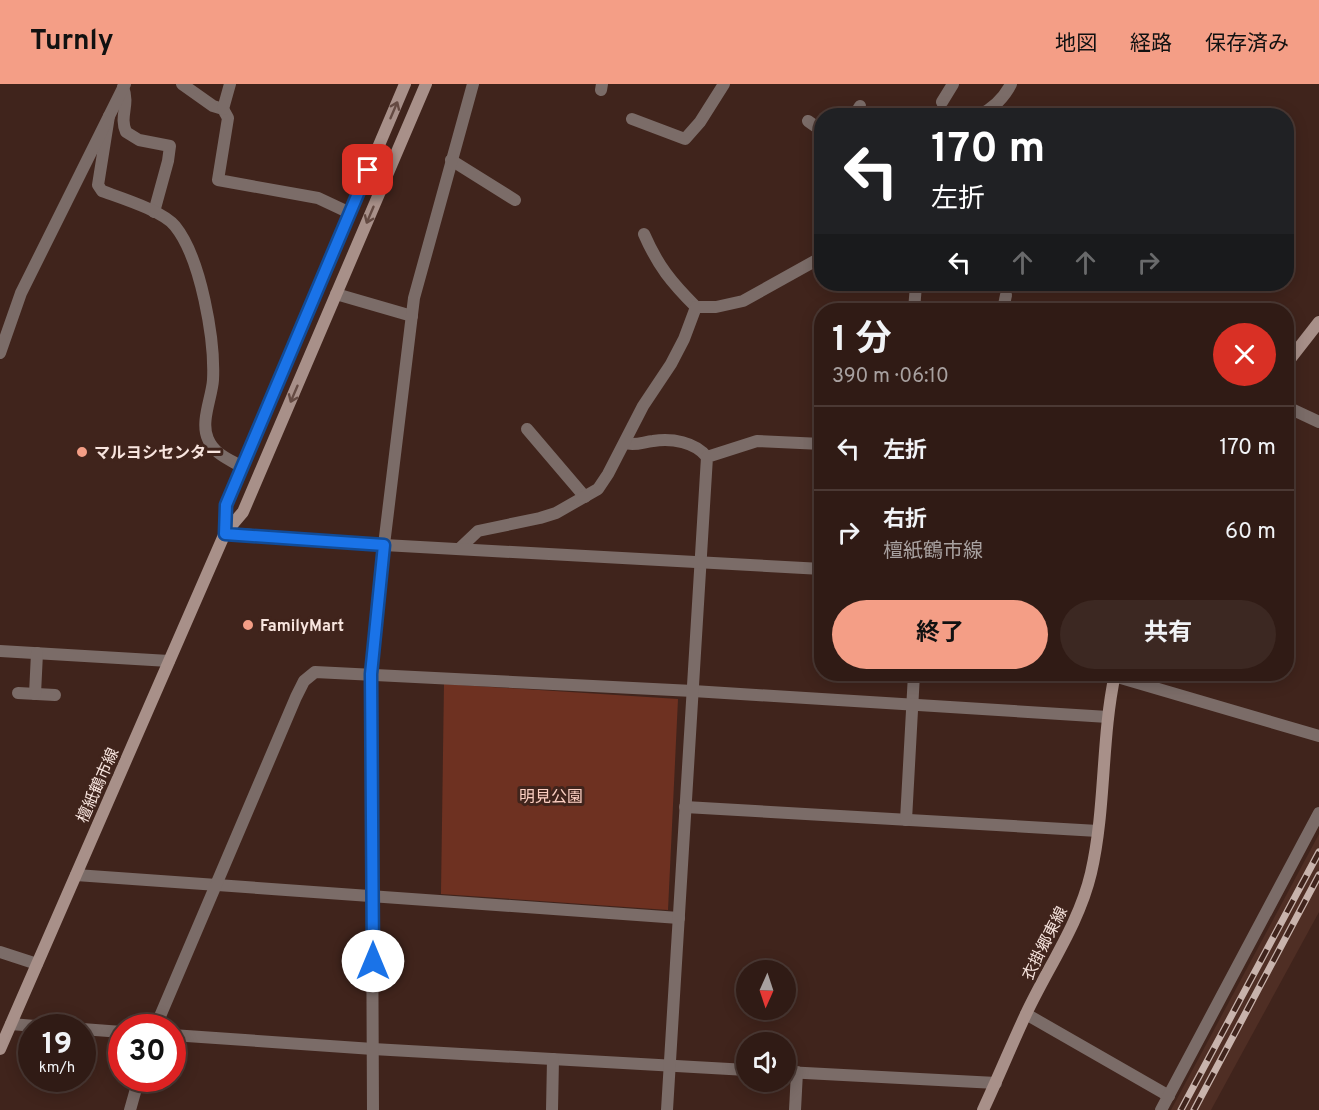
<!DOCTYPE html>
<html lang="ja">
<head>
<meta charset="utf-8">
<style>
  :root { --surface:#301b15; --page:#3c2822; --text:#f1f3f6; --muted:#a8a1a0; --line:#4b3934; --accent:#f49e86 }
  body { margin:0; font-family:Overpass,"Noto Sans JP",sans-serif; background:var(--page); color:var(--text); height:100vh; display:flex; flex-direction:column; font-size:22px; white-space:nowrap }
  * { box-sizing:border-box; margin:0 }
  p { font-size:20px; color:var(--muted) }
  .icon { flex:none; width:33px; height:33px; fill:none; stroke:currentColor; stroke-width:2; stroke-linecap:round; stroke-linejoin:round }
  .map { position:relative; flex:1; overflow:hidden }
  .sheet { position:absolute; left:814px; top:219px; width:480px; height:378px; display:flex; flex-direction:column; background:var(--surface); border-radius:24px; box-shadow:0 3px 15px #0003,0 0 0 2px var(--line) }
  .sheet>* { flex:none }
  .hud { position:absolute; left:814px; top:24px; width:480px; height:183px; border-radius:24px; box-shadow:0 3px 15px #0003,0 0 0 2px var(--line); background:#202124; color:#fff; overflow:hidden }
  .needle { width:39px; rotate:183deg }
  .buttons { position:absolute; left:736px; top:876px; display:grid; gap:12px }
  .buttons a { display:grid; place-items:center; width:60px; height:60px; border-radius:50%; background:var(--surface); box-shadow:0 3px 15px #0003,0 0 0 2px var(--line); font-size:30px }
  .speed { position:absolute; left:18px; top:930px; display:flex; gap:12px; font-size:30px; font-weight:700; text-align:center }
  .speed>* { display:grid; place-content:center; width:78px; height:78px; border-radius:50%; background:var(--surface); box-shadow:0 3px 15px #0003,0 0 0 2px var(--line); line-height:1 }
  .speed small { font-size:15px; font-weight:400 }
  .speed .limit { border:9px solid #d22; background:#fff; color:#111 }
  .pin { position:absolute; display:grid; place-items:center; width:51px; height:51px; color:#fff; margin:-26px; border-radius:12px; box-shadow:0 3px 9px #0006 }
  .me { position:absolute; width:66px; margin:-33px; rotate:0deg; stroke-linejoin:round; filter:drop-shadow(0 0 4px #0008) }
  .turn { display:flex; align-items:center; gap:21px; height:126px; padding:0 18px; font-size:27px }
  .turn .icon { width:78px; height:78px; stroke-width:2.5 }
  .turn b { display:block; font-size:42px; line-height:51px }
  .lanes { display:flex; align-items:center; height:57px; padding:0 18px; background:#0003; justify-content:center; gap:30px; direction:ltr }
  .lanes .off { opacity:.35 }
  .round { display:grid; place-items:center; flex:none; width:63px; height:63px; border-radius:32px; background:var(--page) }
  .summary { display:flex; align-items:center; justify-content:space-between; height:102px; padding:0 18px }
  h1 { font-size:36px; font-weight:700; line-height:45px }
  .primary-button { display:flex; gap:12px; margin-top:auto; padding:12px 18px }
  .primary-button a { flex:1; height:69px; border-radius:36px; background:var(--accent); color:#111; font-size:24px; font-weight:700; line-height:69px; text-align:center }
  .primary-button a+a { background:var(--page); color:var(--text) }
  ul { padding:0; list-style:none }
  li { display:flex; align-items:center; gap:18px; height:84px; padding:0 18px; border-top:2px solid var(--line) }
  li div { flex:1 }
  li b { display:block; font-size:22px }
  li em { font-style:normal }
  header { display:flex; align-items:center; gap:36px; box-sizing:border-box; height:84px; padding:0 30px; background:var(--accent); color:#111 }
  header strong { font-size:28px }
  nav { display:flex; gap:33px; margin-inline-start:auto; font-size:21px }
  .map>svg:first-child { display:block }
</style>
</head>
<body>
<header>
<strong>Turnly</strong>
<nav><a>地図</a><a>経路</a><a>保存済み</a></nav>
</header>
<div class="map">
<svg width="1319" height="1026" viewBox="0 0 1319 1026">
  <rect width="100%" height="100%" fill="#40241c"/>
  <polygon fill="#4f2e24" points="1319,750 1319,828 1211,1026 1171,1026"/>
  <polygon fill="#6e3121" points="444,600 678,615 668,826 441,810"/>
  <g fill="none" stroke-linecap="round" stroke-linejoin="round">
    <g stroke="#7b6c68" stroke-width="12">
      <polyline points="182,0 213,22 223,25 228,34 218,96 318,114 350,129"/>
      <path d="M123,3C130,22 119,31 126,48L139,56L170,62L168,77L154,128"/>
      <polyline points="601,6 602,0"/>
      <polyline points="942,18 953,0"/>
      <polyline points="223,25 230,0"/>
      <path d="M109,32L98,101L102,107C121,114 163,127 175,142C201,174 215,256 213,296C212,313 200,338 208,355C214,370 229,375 242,383"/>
      <polyline points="854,32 860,22"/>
      <path d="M978,32C992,25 1004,14 1011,0"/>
      <polyline points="632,35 685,55 700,38 724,0"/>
      <polyline points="808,37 822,47"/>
      <polyline points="451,76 515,116"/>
      <path d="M644,150C658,182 671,198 696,223"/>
      <polyline points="336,210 412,232"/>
      <polyline points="914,226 916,201"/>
      <polyline points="1003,226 1006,211"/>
      <polyline points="0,269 21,209 125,0"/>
      <polyline points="1287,323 1319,338"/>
      <polyline points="527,345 585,413"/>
      <path d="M625,359C635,362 643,358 653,357C672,354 695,358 707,373"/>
      <polyline points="459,465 478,447 540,434 556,429 598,405 608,390 643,322 671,280 684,255 696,223 716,223 743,217 822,173"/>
      <polyline points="0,567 169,577"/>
      <polyline points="1114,592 1319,652"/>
      <polyline points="18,609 55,611"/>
      <polyline points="35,610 37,569"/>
      <polyline points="685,723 1098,747"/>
      <polyline points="906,736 914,590"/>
      <polyline points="76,791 679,834"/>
      <polyline points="0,868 37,880"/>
      <polyline points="1026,930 1169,1012"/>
      <polyline points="11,940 59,944"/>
      <polyline points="155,944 296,613 304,597 315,588 693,607 1108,633"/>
      <polyline points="82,945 122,948"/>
      <polyline points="172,951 373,965 747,986"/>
      <polyline points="786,988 996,999"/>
      <polyline points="130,1026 139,994"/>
      <polyline points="373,1026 371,590 384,461 414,214 473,0"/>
      <polyline points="552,1026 553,975"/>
      <polyline points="667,1026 707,373 757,357 822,360"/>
      <polyline points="795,1026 797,988"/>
      <polyline points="1161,1026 1319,729"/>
    </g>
    <polyline stroke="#7b6c68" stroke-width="12" points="225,449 384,461 822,485"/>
    <g stroke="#a89089" stroke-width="12">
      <polyline points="1287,279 1319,238"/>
      <polyline points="225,449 226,421 405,0"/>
      <polyline points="0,965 225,449 243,428 426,0"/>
      <path d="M983,1026C998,994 1011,962 1026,930C1048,883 1079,840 1091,789C1106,724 1101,655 1115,590"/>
    </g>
    <defs>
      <g id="rail">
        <polyline points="1181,1026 1319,768"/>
        <polyline points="1194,1026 1319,791"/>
      </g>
    </defs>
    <use href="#rail" stroke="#c8b3ac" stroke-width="7"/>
    <use href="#rail" stroke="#40241c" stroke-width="4.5" stroke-dasharray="14" stroke-linecap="butt"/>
  </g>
  <defs><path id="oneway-shaft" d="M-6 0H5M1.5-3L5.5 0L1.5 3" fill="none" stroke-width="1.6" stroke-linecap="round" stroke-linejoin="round" transform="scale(1.5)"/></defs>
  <g stroke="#644a42">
    <use href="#oneway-shaft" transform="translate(394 26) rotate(-67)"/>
    <use href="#oneway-shaft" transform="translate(370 131) rotate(113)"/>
    <use href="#oneway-shaft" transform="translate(294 310) rotate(113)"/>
  </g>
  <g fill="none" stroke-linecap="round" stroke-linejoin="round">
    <defs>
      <polyline id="route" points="368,86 226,421 225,450 384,461 371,590 373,877"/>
    </defs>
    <use href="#route" stroke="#114b97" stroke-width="15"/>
    <use href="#route" stroke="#1a73e8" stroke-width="10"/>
  </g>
  <g fill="#f49e86" stroke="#40241c" stroke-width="2">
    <circle cx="82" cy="368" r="6"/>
    <circle cx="248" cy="541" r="6"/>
  </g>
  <g text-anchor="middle" stroke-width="6" stroke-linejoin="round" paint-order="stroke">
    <g font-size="16" font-weight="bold" fill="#f8e5df" stroke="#40241c" text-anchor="start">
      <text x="94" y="374">マルヨシセンター</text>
      <text x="260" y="547">FamilyMart</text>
    </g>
    <g font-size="16" fill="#f8e5df" stroke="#40241c">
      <text transform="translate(97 701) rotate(-66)" y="6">檀紙鶴市線</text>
      <text transform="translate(1044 859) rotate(-63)" y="6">衣掛郷東線</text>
    </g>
    <g font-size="16" fill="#fccfc2" stroke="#40241c">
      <text x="551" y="718">明見公園</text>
    </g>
  </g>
</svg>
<div class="buttons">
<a><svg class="needle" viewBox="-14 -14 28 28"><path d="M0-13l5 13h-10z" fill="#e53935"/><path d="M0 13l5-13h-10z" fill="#a8a1a0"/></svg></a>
<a><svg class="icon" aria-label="sound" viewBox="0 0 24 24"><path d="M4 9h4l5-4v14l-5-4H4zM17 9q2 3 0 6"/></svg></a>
</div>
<div class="speed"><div>19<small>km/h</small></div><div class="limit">30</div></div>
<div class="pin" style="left:368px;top:86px;background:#d93025"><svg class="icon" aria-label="arrive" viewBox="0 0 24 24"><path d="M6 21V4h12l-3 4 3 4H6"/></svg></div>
<svg class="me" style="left:373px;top:877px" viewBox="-20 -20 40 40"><circle r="19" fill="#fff"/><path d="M0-13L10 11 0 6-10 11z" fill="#1a73e8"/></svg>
<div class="hud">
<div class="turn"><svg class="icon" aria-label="left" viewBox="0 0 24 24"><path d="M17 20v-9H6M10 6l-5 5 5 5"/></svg><div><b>170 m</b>左折</div></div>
<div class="lanes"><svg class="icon" aria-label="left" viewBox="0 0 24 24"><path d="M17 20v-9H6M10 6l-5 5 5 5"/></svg><svg class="icon off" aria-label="ahead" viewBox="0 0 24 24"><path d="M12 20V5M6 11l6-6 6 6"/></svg><svg class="icon off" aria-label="ahead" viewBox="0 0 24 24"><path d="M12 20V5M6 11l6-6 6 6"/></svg><svg class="icon off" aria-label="right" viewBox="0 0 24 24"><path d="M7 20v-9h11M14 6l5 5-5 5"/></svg></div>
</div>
<section class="sheet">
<div class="summary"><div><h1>1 分</h1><p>390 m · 06:10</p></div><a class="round" style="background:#d93025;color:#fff"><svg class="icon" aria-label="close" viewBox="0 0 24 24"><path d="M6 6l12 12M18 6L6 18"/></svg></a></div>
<ul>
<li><svg class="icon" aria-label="left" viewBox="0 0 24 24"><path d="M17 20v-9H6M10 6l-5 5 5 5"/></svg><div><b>左折</b></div><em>170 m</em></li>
<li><svg class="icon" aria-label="right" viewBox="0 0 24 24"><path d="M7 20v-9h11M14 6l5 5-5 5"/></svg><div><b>右折</b><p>檀紙鶴市線</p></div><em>60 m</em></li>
</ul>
<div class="primary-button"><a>終了</a><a>共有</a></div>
</section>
</div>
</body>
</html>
